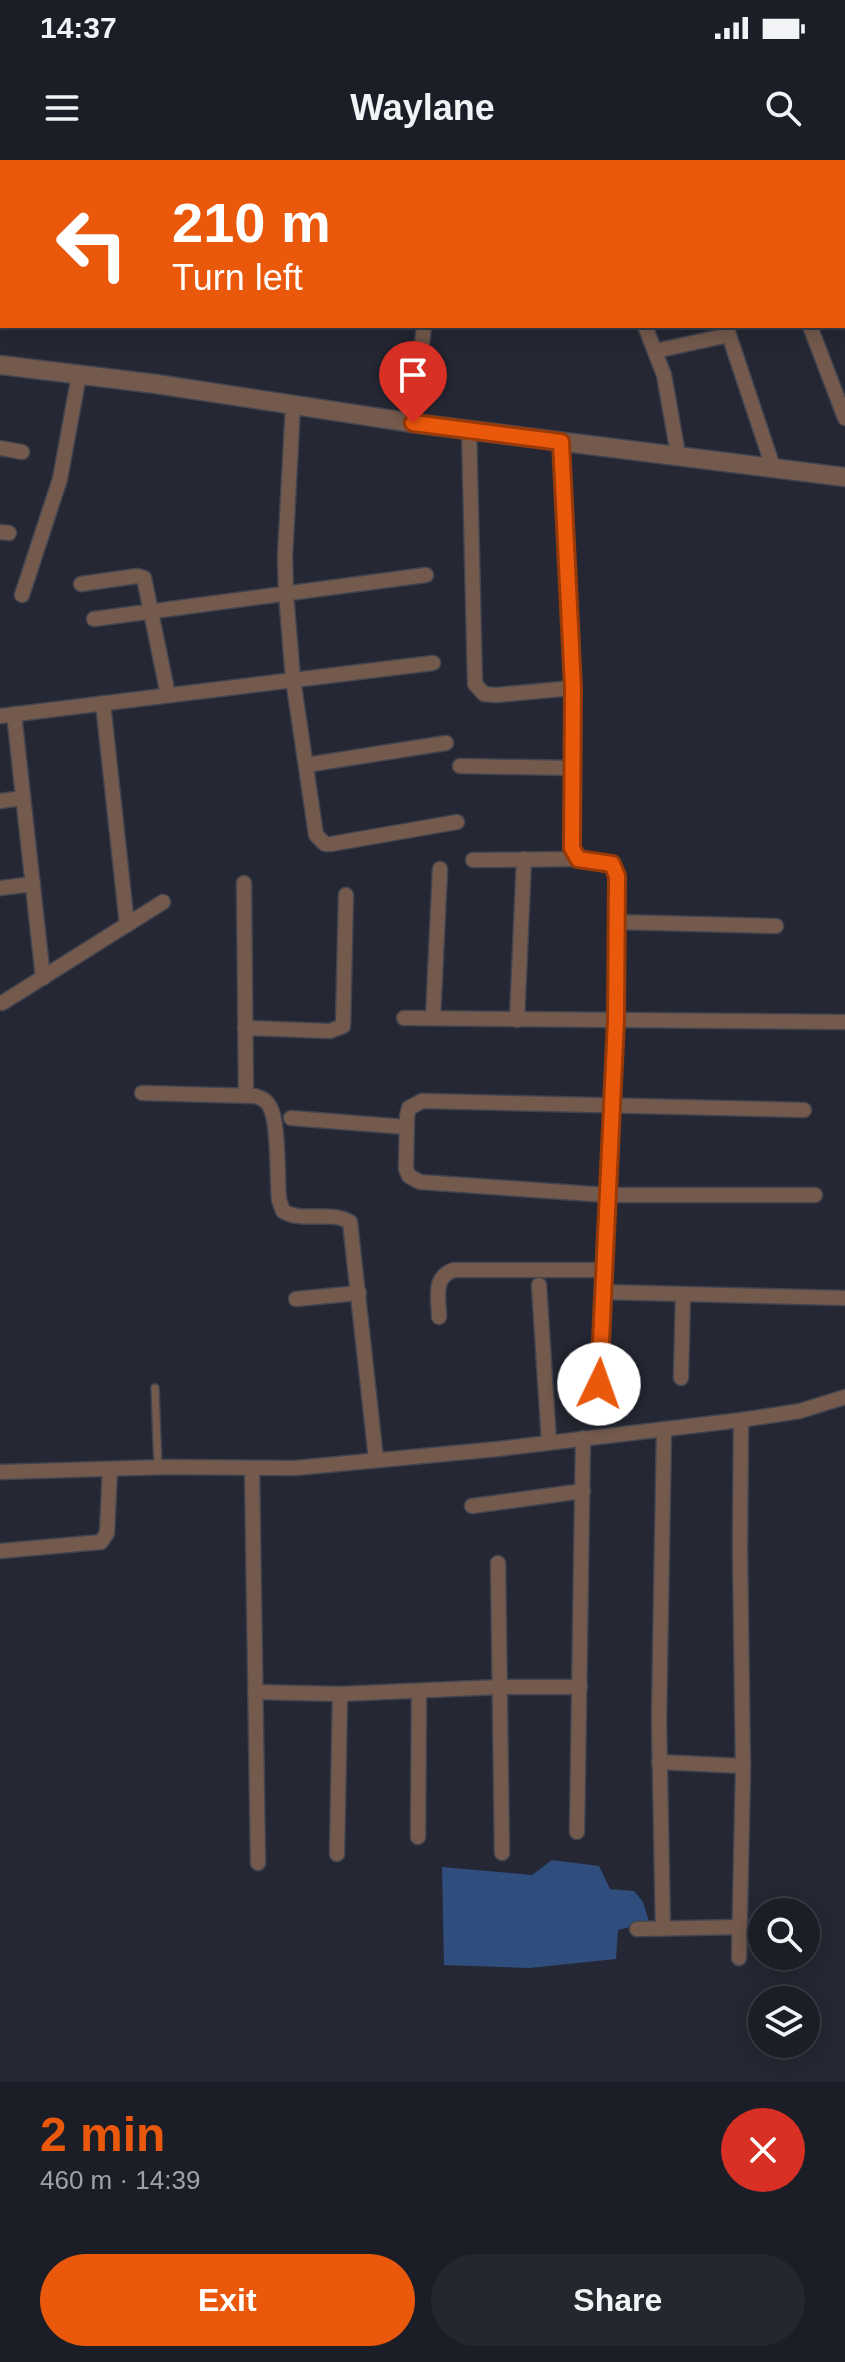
<!DOCTYPE html>
<html lang="en">
<head>
<meta charset="utf-8">
<style>
  :root { --surface:#1c1e27; --page:#25272f; --text:#f1f3f6; --muted:#a0a2a7; --line:#3a3c44; --accent:#ea580c }
  body { margin:0; font-family:Helvetica,sans-serif; background:var(--page); color:var(--text); height:100vh; display:flex; flex-direction:column; font-size:30px; white-space:nowrap }
  * { box-sizing:border-box; margin:0 }
  p { font-size:26px; color:var(--muted) }
  .icon { flex:none; width:44px; height:44px; fill:none; stroke:currentColor; stroke-width:2; stroke-linecap:round; stroke-linejoin:round }
  .map { position:relative; height:1922px; overflow:hidden }
  .details { display:flex; flex-direction:column; background:var(--surface); flex:1 }
  .details>* { flex:none }
  .hud { position:absolute; left:0px; top:0px; width:846px; height:168px; box-shadow:0 4px 20px #0003,0 0 0 2px var(--line); background:#ea580c; color:#fff; overflow:hidden }
  .tools { position:absolute; left:748px; top:1738px; display:grid; gap:16px }
  .tools a { display:grid; place-items:center; width:72px; height:72px; border-radius:50%; background:var(--surface); box-shadow:0 4px 20px #0003,0 0 0 2px var(--line); font-size:40px }
  .pin { position:absolute; display:grid; place-items:center; width:68px; height:68px; color:#fff; margin:-82px -34px; border-radius:50% 50% 50% 0; rotate:-45deg; box-shadow:0 0 8px #0007 }
  .pin .icon { rotate:45deg }
  .me { position:absolute; width:88px; margin:-44px; rotate:3deg; stroke-linejoin:round; filter:drop-shadow(0 0 6px #0008) }
  .turn { display:flex; align-items:center; gap:28px; height:168px; padding:0 40px; font-size:36px }
  .turn .icon { width:104px; height:104px; stroke-width:2.5 }
  .turn b { display:block; font-size:56px; line-height:68px }
  .round { display:grid; place-items:center; flex:none; width:84px; height:84px; border-radius:42px; background:var(--page) }
  .headline { display:flex; align-items:center; justify-content:space-between; height:136px; padding:0 40px }
  h1 { font-size:48px; font-weight:700; line-height:60px; color:var(--accent) }
  .cta { display:flex; gap:16px; margin-top:auto; padding:16px 40px }
  .cta a { flex:1; height:92px; border-radius:48px; background:var(--accent); color:#fff; font-size:32px; font-weight:700; line-height:92px; text-align:center }
  .cta a+a { background:var(--page); color:var(--text) }
  .status { display:flex; justify-content:space-between; align-items:center; height:56px; padding:0 40px; background:var(--surface); direction:ltr }
  .status svg { height:22px; fill:currentColor }
  header { display:flex; justify-content:space-between; align-items:center; height:104px; padding:0 40px; background:var(--surface); font-size:36px; font-weight:700 }
  .map>svg:first-child { display:block }
</style>
</head>
<body>
<div class="status"><b>14:37</b><svg viewBox="0 0 49 12"><path d="M0 12V9h3v3zM5 12V6h3v6zM10 12V3h3v9zM15 12V0h3v12zM26 1h20v11H26zM47 4h2v5h-2z"/></svg></div>
<header><svg class="icon" aria-label="menu" viewBox="0 0 24 24"><path d="M4 6h16M4 12h16M4 18h16"/></svg>Waylane<svg class="icon" aria-label="search" viewBox="0 0 24 24"><circle cx="10" cy="10" r="6"/><path d="M15 15l6 6"/></svg></header>
<div class="map">
<svg width="845" height="1922" viewBox="0 0 845 1922">
  <rect width="100%" height="100%" fill="#252834"/>
  <polygon fill="#2f4e7e" points="552,1700 599,1706 610,1729 634,1731 643,1742 649,1762 618,1770 616,1799 529,1808 444,1805 442,1707 532,1715"/>
  <g fill="none" stroke-linecap="round" stroke-linejoin="round">
    <defs>
      <g id="service">
        <polyline points="844,75 845,75"/>
        <polyline points="155,1228 158,1307"/>
      </g>
      <g id="minor">
        <polyline points="434,0 434,2"/>
        <polyline points="746,0 747,2"/>
        <polyline points="645,166 664,215 678,294"/>
        <polyline points="726,166 773,307"/>
        <polyline points="810,166 845,258"/>
        <polyline points="655,191 729,175"/>
        <polyline points="293,245 285,396 286,434 293,519 316,675 325,684 331,684 457,662"/>
        <polyline points="413,263 424,166"/>
        <polyline points="469,269 475,524 484,534 496,535 573,528"/>
        <polyline points="561,282 573,528 572,688 578,699 612,704 617,716 616,860 599,1224"/>
        <polyline points="0,288 22,292"/>
        <polyline points="0,372 9,373"/>
        <polyline points="81,424 137,416 144,418 168,535"/>
        <polyline points="22,435 60,319 79,215"/>
        <polyline points="94,459 426,415"/>
        <polyline points="103,543 127,765"/>
        <polyline points="14,554 43,818"/>
        <polyline points="0,556 433,503"/>
        <polyline points="306,605 446,583"/>
        <polyline points="460,606 572,608"/>
        <polyline points="0,641 23,638"/>
        <polyline points="473,700 578,699"/>
        <polyline points="244,723 246,936"/>
        <polyline points="0,728 33,724"/>
        <polyline points="616,762 776,766"/>
        <polyline points="2,843 163,742"/>
        <polyline points="404,858 845,862"/>
        <polyline points="433,858 440,709"/>
        <polyline points="517,860 524,699"/>
        <polyline points="245,868 330,871 343,866 346,735"/>
        <path d="M142,933L255,936C262,938 266,940 270,947C279,963 277,1018 279,1040L283,1051C302,1063 330,1050 350,1062L376,1299"/>
        <polyline points="804,950 422,941 409,948 407,956 406,1009 409,1016 420,1022 607,1035 815,1035"/>
        <polyline points="291,958 406,967"/>
        <polyline points="539,1125 549,1282"/>
        <polyline points="603,1132 845,1138"/>
        <polyline points="296,1139 359,1133"/>
        <path d="M439,1157C439,1138 432,1117 454,1110H604"/>
        <polyline points="681,1218 683,1134"/>
        <polyline points="252,1308 258,1703"/>
        <polyline points="0,1312 168,1307 295,1308 498,1289 741,1260 800,1251 845,1237"/>
        <polyline points="472,1346 583,1331"/>
        <polyline points="0,1391 101,1382 107,1373 110,1309"/>
        <polyline points="498,1403 502,1693"/>
        <polyline points="255,1532 340,1534"/>
        <polyline points="659,1602 743,1606"/>
        <polyline points="577,1672 583,1278"/>
        <polyline points="418,1677 419,1531"/>
        <polyline points="337,1694 340,1534 500,1527 580,1527"/>
        <polyline points="637,1769 740,1767"/>
        <polyline points="663,1769 659,1560 664,1269"/>
        <polyline points="739,1798 743,1610 740,1388 741,1260"/>
      </g>
      <polyline id="tertiary" points="0,205 156,224 413,263 845,317"/>
    </defs>
    <use href="#service" stroke="#424450" stroke-width="10"/>
    <use href="#minor" stroke="#424450" stroke-width="17"/>
    <use href="#tertiary" stroke="#424450" stroke-width="21"/>
    <use href="#service" stroke="#745a4d" stroke-width="7"/>
    <use href="#minor" stroke="#745a4d" stroke-width="14"/>
    <use href="#tertiary" stroke="#745a4d" stroke-width="18"/>
  </g>
  <g fill="none" stroke-linecap="round" stroke-linejoin="round">
    <defs>
      <polyline id="route" points="413,263 561,282 573,528 572,688 578,699 612,704 617,716 616,860 599,1224"/>
    </defs>
    <use href="#route" stroke="#983908" stroke-width="20"/>
    <use href="#route" stroke="#ea580c" stroke-width="14"/>
  </g>
</svg>
<div class="tools">
<a><svg class="icon" aria-label="search" viewBox="0 0 24 24"><circle cx="10" cy="10" r="6"/><path d="M15 15l6 6"/></svg></a>
<a><svg class="icon" aria-label="layers" viewBox="0 0 24 24"><path d="M12 4l9 5-9 5-9-5zM3 14l9 5 9-5"/></svg></a>
</div>
<div class="pin" style="left:413px;top:263px;background:#d93025"><svg class="icon" aria-label="arrive" viewBox="0 0 24 24"><path d="M6 21V4h12l-3 4 3 4H6"/></svg></div>
<svg class="me" style="left:599px;top:1224px" viewBox="-20 -20 40 40"><circle r="19" fill="#fff"/><path d="M0-13L10 11 0 6-10 11z" fill="#ea580c"/></svg>
<div class="hud">
<div class="turn"><svg class="icon" aria-label="left" viewBox="0 0 24 24"><path d="M17 20v-9H6M10 6l-5 5 5 5"/></svg><div><b>210 m</b>Turn left</div></div>
</div>
</div>
<section class="details">
<div class="headline"><div><h1>2 min</h1><p>460 m · 14:39</p></div><a class="round" style="background:#d93025;color:#fff"><svg class="icon" aria-label="close" viewBox="0 0 24 24"><path d="M6 6l12 12M18 6L6 18"/></svg></a></div>
<div class="cta"><a>Exit</a><a>Share</a></div>
</section>
</body>
</html>
